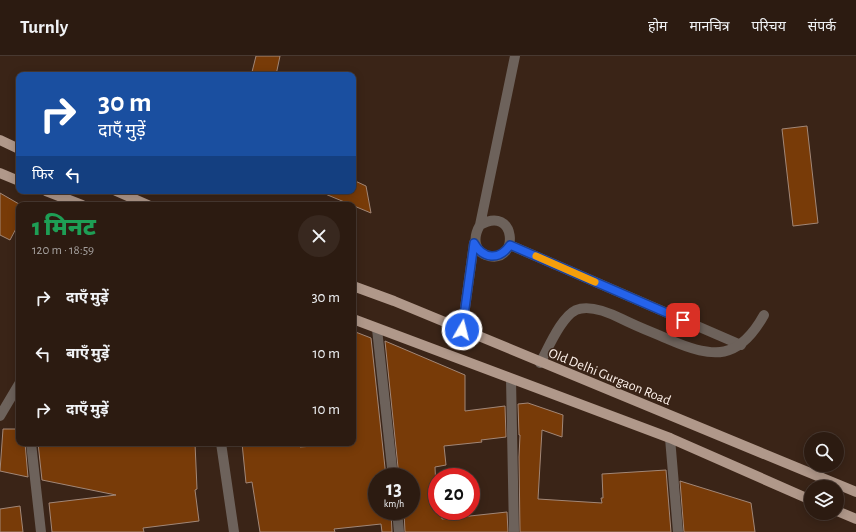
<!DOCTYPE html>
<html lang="hi">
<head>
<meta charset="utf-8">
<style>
  :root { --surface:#2c1b11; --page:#38281f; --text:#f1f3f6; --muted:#a6a19f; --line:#483931 }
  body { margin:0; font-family:"Alegreya Sans","Noto Sans Devanagari",sans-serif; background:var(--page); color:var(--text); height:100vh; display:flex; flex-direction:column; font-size:15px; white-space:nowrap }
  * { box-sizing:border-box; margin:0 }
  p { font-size:13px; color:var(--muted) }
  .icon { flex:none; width:22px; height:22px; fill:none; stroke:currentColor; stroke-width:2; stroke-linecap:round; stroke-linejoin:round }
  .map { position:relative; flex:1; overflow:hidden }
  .sheet { position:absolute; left:16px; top:146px; width:340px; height:244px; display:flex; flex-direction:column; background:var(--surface); border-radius:8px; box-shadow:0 2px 10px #0003,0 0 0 1px var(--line) }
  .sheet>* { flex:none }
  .hud { position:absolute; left:16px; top:16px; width:340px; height:122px; border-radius:8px; box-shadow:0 2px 10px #0003,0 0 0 1px var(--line); background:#1a4fa0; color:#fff; overflow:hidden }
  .fabs { position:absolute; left:804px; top:376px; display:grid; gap:8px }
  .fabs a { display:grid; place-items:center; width:40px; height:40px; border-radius:50%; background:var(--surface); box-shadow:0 2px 10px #0003,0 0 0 1px var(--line); font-size:20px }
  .speed { position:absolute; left:368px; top:412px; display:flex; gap:8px; font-size:20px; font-weight:700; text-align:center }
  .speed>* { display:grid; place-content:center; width:52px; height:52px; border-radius:50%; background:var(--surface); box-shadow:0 2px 10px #0003,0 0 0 1px var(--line); line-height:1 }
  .speed small { font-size:10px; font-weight:400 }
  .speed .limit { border:6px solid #d22; background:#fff; color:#111 }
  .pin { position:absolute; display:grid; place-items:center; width:34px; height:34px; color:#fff; margin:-17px; border-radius:8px; box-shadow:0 2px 6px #0006 }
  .me { position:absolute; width:44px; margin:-22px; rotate:8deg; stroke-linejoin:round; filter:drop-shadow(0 0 3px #0008) }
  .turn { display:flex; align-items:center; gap:14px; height:84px; padding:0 16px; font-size:18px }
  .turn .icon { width:52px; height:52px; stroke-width:2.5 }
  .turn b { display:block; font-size:28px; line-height:34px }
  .then { display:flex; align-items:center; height:38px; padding:0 16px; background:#0003; gap:8px; font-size:15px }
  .round { display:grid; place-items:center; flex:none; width:42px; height:42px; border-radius:21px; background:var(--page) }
  .summary { display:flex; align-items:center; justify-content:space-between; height:68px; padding:0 16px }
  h1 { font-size:24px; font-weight:800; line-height:30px; color:#1e9e55 }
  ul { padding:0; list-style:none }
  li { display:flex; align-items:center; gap:12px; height:56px; padding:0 16px }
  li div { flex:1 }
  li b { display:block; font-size:15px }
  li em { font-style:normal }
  header { display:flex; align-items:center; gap:24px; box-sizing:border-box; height:56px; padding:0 20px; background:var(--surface); border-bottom:1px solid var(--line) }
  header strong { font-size:19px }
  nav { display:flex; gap:22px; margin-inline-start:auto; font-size:14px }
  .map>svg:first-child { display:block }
</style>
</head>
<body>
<header>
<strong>Turnly</strong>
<nav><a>होम</a><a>मानचित्र</a><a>परिचय</a><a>संपर्क</a></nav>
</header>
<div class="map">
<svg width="856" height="476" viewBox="0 0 856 476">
  <rect width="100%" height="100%" fill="#3a2417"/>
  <g fill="#783b08" stroke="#a28777">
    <polygon points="256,0 280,0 276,19 252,16"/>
    <polygon points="807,70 818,167 793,170 782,73"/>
    <polygon points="353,124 366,130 371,157 318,135 353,135"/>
    <polygon points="0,137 19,148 19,167 10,184 0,179"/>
    <polygon points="353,275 371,282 386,421 377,421 377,455 391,455 392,476 382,476 381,468 334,473 335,476 260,476 252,426 246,427 242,387 300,387 300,391 353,387"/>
    <polygon points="385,285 465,319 465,355 505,350 506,381 481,384 482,386 444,390 446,409 435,411 437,455 441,455 442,463 507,456 508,476 405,476 404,455 411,455 411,421 399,421"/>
    <polygon points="528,347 563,359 562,381 542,374 538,443 602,447 601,442 603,442 602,418 666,414 671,476 520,476 519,401 520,379 519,379 518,348"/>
    <polygon points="3,373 19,373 19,387 25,387 28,421 0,415"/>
    <polygon points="38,387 195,387 197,433 195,434 199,465 143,472 144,476 52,476 49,447 116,439 42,424"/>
    <polygon points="680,425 751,447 755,476 684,476"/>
    <polygon points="20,450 23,476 0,476 0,453"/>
  </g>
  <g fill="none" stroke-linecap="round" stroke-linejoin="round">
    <g stroke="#6d625b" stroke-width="10">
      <path d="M480,169C516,148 520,207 489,200C473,196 473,181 480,169L515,0"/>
      <polyline points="510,189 741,289"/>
      <polyline points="377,273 393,421"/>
      <polyline points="462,274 474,187"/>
      <path d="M540,307C548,293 561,261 576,254C590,248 610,257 622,263C638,271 654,277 670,284C714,303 739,304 764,259"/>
      <polyline points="511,323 514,476"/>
      <polyline points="0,360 19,328"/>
      <polyline points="670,382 678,476"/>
      <polyline points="31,387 41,476"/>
      <polyline points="221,387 234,476"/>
      <polyline points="397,455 399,476"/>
    </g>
    <g stroke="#b0988a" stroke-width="10">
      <polyline points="0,84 19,93"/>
      <polyline points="0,117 19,125"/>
      <polyline points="46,135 82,149"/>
      <polyline points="116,135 148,149"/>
      <polyline points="353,230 394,245 856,436"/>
      <polyline points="353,263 670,382 811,444"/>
      <polyline points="837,455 856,463"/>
    </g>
  </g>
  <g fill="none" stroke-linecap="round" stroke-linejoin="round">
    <defs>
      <path id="route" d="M462,274L474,187C483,203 499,205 510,189L683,264"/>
    </defs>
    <use href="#route" stroke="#184099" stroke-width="10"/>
    <use href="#route" stroke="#2563eb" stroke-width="7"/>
    <polyline stroke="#f59e0b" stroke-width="7" points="536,200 595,226"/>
  </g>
  <g text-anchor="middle" stroke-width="3" stroke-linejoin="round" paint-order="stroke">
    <g font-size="14" fill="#fef2eb" stroke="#3a2417">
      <text transform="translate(610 320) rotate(22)" y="5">Old Delhi Gurgaon Road</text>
    </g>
  </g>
</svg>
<div class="fabs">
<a><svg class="icon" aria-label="search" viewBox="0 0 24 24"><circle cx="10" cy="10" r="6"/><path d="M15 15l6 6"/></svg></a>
<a><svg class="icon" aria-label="layers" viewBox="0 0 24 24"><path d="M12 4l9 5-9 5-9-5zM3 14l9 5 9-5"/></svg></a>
</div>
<div class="speed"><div>13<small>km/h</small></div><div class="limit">20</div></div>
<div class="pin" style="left:683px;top:264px;background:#d93025"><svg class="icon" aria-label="arrive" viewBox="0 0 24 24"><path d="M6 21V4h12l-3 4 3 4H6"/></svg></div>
<svg class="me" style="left:462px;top:274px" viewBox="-20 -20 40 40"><circle r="17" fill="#2563eb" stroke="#fff" stroke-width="3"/><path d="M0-11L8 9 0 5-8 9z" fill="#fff"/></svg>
<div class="hud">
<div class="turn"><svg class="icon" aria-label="right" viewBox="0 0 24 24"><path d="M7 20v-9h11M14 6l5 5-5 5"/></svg><div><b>30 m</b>दाएँ मुड़ें</div></div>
<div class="then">फिर<svg class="icon" aria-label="left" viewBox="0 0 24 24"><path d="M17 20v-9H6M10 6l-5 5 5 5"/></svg></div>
</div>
<section class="sheet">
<div class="summary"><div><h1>1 मिनट</h1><p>120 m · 18:59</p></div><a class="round"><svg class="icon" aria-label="close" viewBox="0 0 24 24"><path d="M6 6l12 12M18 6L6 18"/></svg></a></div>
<ul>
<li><svg class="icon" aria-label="right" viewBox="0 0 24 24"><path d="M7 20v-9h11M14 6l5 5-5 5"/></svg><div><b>दाएँ मुड़ें</b></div><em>30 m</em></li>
<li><svg class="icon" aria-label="left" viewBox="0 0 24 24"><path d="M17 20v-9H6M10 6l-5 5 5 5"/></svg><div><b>बाएँ मुड़ें</b></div><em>10 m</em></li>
<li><svg class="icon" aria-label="right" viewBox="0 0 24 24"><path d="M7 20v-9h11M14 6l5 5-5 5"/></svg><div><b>दाएँ मुड़ें</b></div><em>10 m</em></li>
</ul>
</section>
</div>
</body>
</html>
